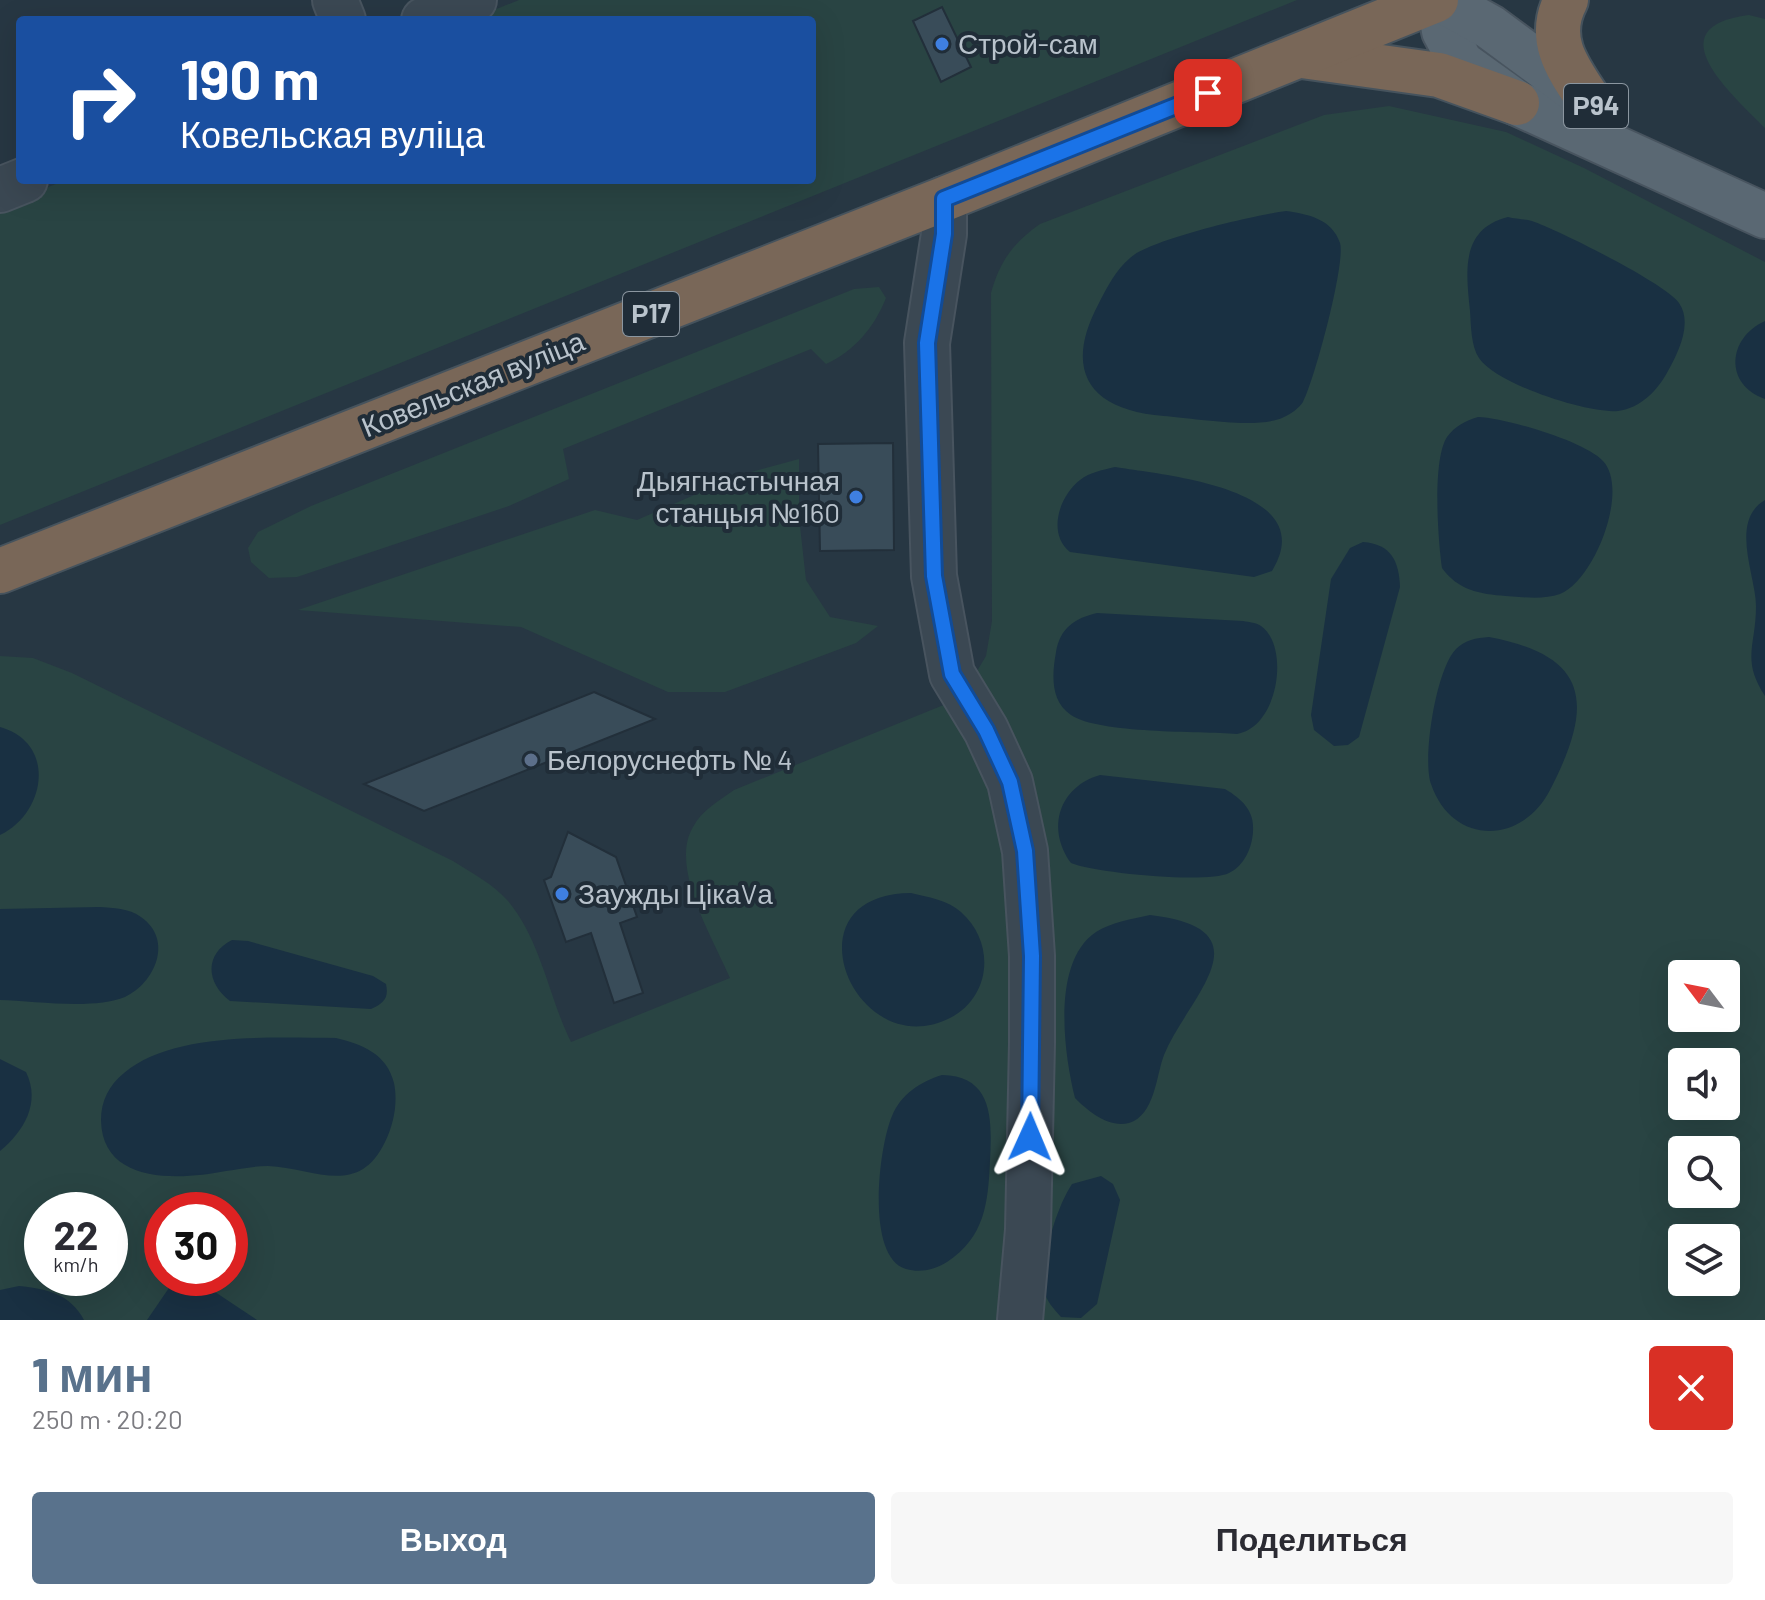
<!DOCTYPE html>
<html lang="ru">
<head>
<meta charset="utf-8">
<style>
  :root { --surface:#fff; --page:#f7f7f7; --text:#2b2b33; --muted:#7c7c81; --accent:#59728c }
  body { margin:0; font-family:Barlow,sans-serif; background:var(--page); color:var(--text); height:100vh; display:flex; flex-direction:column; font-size:30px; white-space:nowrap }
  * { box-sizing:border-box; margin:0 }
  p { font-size:26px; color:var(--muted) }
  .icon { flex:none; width:44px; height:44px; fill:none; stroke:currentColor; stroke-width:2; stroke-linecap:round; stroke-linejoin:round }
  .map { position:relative; height:1320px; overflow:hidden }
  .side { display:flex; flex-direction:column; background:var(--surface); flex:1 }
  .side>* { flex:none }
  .hud { position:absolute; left:16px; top:16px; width:800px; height:168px; border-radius:8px; box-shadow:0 8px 32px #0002; background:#1a4fa0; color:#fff; overflow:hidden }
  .needle { width:52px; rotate:302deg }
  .fabs { position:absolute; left:1668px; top:960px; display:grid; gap:16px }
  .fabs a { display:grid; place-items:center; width:72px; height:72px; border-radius:8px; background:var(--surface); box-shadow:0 8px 32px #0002; font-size:40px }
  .speed { position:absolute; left:24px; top:1192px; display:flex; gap:16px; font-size:40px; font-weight:700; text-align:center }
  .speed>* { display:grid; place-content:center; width:104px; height:104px; border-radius:50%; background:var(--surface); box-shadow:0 8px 32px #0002; line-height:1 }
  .speed small { font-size:20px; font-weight:400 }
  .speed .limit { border:12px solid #d22; background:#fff; color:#111 }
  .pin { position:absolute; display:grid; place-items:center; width:68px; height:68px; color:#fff; margin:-34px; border-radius:16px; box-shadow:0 4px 12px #0006 }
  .me { position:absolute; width:88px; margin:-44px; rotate:1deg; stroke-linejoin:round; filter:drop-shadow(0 0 6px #0008) }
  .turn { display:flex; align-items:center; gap:28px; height:168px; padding:0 32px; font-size:36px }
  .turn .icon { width:104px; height:104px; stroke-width:2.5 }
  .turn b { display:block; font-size:56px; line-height:68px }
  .round { display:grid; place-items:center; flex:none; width:84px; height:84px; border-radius:8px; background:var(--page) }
  .head { display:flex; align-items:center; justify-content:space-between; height:136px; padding:0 32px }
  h1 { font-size:48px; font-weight:800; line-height:60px; color:var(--accent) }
  .button { display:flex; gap:16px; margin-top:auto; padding:16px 32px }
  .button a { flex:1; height:92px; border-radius:8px; background:var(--accent); color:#fff; font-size:32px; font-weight:800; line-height:92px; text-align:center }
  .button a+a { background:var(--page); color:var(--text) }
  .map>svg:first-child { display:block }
</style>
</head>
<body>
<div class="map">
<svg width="1765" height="1320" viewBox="0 0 1765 1320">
  <rect width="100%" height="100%" fill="#273743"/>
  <g fill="#294443" fill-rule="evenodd">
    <polygon points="519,0 1297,0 0,525 0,206 66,180 812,180 812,20 469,20"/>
    <path d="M1749,15L1765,19V128C1734,96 1653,27 1749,15Z"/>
    <path d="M1389,106L1506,132L1584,168L1765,262V1320H0V656L33,658L72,673L453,861C472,873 493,884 508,901C541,940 549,998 571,1042L730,978C713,938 669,867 693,827C702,810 719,801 734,790L951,702L971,681L986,656L992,621L991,293C1000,261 1013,243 1040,224L1324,115ZM1682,974H1726V1018H1682ZM1682,1062H1726V1106H1682ZM1682,1150H1726V1194H1682ZM42,1210H110V1278H42ZM162,1210H230V1278H162ZM1682,1238H1726V1282H1682Z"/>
    <path d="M879,287L886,298C874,328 854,351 826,364L811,349L563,449L569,479L509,506L297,577L269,578L251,562L248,548L258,532L311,506L854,289Z"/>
    <polygon points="799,459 799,517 806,580 830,617 878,626 856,643 725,692 668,692 521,627 298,610 595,510 637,520 740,475"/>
  </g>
  <g fill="#193042">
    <path d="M1286,211C1308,214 1332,219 1340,243C1346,263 1314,382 1303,402C1299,408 1291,414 1284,417C1259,430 1193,418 1164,416C1088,410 1063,370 1099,303C1107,287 1116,270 1130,258C1151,239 1256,215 1286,211Z"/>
    <path d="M1508,217C1515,219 1524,219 1532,221C1558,230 1665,283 1679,303C1693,323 1678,353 1668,371C1658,390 1641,408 1618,411C1588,414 1496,384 1479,358C1471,346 1471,326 1470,311C1466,272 1460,229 1508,217Z"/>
    <path d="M1765,321V399C1724,385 1727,338 1765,321Z"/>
    <path d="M1478,417C1506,418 1584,441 1603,461C1630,490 1594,581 1560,594C1543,600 1523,597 1506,596C1479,594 1458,590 1442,568C1438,541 1432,460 1447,437C1455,426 1465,421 1478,417Z"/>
    <path d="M1115,467C1163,475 1323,488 1272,571L1254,577L1070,552C1047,534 1059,496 1080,480C1090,472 1103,470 1115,467Z"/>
    <path d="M1765,500V696C1741,659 1756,646 1756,606C1756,576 1729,521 1765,500Z"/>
    <path d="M1363,542C1391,544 1399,561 1400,587L1359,737L1348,745L1334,746L1314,730L1311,715L1331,579L1350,548Z"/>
    <path d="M1097,613L1243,621C1249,622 1257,623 1261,626C1290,646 1279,727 1237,734C1200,731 1099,734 1071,715C1050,701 1052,674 1056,652C1060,628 1075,618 1097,613Z"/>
    <path d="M1489,637C1591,656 1594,705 1550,790C1522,845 1452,846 1431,784C1422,759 1436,669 1456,649C1465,640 1476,638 1489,637Z"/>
    <path d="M0,727C57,743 46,813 0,835Z"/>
    <path d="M1100,775L1225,789C1242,799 1255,811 1253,832C1252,848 1244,866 1229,873C1207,884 1095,873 1071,863C1046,828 1059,787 1100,775Z"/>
    <path d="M911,893C927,897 948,900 961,912C996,943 991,997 950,1018C855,1066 783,894 911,893Z"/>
    <path d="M99,907C113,908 129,908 141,917C174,940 155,983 125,997C94,1010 34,1001 0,1000V909Z"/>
    <path d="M1150,915C1271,929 1188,997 1164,1055C1156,1076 1155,1115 1129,1123C1108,1128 1088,1111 1075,1098C1064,1054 1051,962 1096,932C1112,922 1132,919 1150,915Z"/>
    <path d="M232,940L248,941L373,976L386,984C389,998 384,1003 371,1009L230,1001C206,983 204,954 232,940Z"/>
    <path d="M336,1038C362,1044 387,1054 394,1083C398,1102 394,1124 385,1142C358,1198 314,1168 268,1166C254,1166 240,1169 226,1171C180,1180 102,1185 101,1120C101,1101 109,1085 124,1073C174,1031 274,1038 336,1038Z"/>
    <path d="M0,1059L26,1072C41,1103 24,1131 0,1151Z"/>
    <path d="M942,1075C994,1076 992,1121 990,1161C988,1203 985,1237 947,1262C934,1270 920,1273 906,1269C865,1257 879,1146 892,1116C901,1094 920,1082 942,1075Z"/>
    <path d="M1101,1176L1113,1184L1120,1200L1097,1304L1081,1318L1061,1317C1054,1309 1046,1301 1044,1290C1041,1260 1056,1208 1072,1184Z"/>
    <polygon points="185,1281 203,1284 257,1320 147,1320 171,1285"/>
    <path d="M19,1286C48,1289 70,1294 84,1320H0V1290Z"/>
  </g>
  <g fill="#394c59" stroke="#222f3a" stroke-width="2">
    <polygon points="942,7 971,67 941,82 913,21"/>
    <polygon points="893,443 894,550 820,551 818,444"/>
    <polygon points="594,692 655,719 424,811 364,784"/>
    <polygon points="568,832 616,857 637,917 620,923 643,993 614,1003 591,933 566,942 544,880 551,877"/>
  </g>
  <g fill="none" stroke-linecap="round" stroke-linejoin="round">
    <defs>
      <g id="minor">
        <polyline points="335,0 343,20"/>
        <polyline points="424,20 474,0"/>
        <polyline points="0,190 25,180"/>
        <polyline points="944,199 944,234 927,343 934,576 952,674 986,730 1010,782 1025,851 1032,956 1032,1043 1028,1230 1020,1320"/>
      </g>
      <g id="major">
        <polyline points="1439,0 1444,31 1461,63 1517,103 1765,216"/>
        <polyline points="1441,0 1490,27 1594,104"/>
      </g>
      <g id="highway">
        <path d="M1566,0C1545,40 1569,70 1591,103"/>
        <polyline points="1302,56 1439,75 1517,103"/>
        <polyline points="0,571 944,199 1436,0"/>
      </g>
    </defs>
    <use href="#minor" stroke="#48545f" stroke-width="48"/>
    <use href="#major" stroke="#48545f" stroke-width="48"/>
    <use href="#highway" stroke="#46535d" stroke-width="48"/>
    <use href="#minor" stroke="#3b4853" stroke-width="44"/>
    <use href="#major" stroke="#5a6873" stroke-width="44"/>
    <use href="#highway" stroke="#796758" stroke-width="44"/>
  </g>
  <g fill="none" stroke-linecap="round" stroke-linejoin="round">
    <defs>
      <polyline id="route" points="1030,1137 1032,956 1025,851 1010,782 986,730 952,674 934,576 927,343 944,234 944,199 1208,93"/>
    </defs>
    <use href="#route" stroke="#114b97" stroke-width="20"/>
    <use href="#route" stroke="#1a73e8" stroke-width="14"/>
  </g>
  <g fill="#3f7fe0" stroke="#202d38" stroke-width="3">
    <circle cx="942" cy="44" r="8"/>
    <circle cx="856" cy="497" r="8"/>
    <circle cx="562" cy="894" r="8"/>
  </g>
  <circle fill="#5c6f8a" stroke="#202d38" stroke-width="3" cx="531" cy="760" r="8"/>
  <g text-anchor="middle" stroke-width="8" stroke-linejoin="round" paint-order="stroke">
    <g fill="#202d38" stroke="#8b96a0" stroke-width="2">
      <rect x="1564" y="84" width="64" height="44" rx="6"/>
      <rect x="623" y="292" width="56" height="44" rx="6"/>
    </g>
    <g font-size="26" font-weight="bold" fill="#b9c3cc">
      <text x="1596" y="115">Р94</text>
      <text x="651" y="323">Р17</text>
    </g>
    <g font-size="28" fill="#b9c3cc" stroke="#202d38" text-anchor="start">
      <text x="958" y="54">Строй-сам</text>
      <text x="840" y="491" text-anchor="end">Дыягнастычная<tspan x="840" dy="32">станцыя №160</tspan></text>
      <text x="547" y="770">Белоруснефть № 4</text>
      <text x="578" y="904">Заужды ЦікаVа</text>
    </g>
    <g font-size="28" fill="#b9c3cc" stroke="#202d38">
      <text transform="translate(473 384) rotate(-22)" y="10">Ковельская вуліца</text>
    </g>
  </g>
</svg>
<div class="fabs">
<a><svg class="needle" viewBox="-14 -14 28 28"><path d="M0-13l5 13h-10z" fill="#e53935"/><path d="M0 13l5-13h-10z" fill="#7c7c81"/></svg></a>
<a><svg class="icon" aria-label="sound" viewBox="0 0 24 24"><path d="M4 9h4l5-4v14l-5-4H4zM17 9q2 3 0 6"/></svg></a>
<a><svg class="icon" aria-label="search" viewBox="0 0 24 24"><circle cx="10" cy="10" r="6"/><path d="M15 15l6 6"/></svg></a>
<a><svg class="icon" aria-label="layers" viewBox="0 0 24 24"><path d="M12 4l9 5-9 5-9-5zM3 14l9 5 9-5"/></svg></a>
</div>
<div class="speed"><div>22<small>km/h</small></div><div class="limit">30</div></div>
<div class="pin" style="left:1208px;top:93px;background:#d93025"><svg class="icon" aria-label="arrive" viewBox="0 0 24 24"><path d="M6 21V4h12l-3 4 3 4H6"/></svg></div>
<svg class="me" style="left:1030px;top:1137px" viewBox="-20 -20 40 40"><path d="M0-17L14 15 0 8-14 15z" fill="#1a73e8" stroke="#fff" stroke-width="4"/></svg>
<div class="hud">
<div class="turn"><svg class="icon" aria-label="right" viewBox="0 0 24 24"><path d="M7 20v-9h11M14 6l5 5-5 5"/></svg><div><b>190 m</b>Ковельская вуліца</div></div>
</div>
</div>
<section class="side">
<div class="head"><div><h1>1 мин</h1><p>250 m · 20:20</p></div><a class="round" style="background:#d93025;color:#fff"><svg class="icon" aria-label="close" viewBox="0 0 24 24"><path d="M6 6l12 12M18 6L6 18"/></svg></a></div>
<div class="button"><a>Выход</a><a>Поделиться</a></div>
</section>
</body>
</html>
